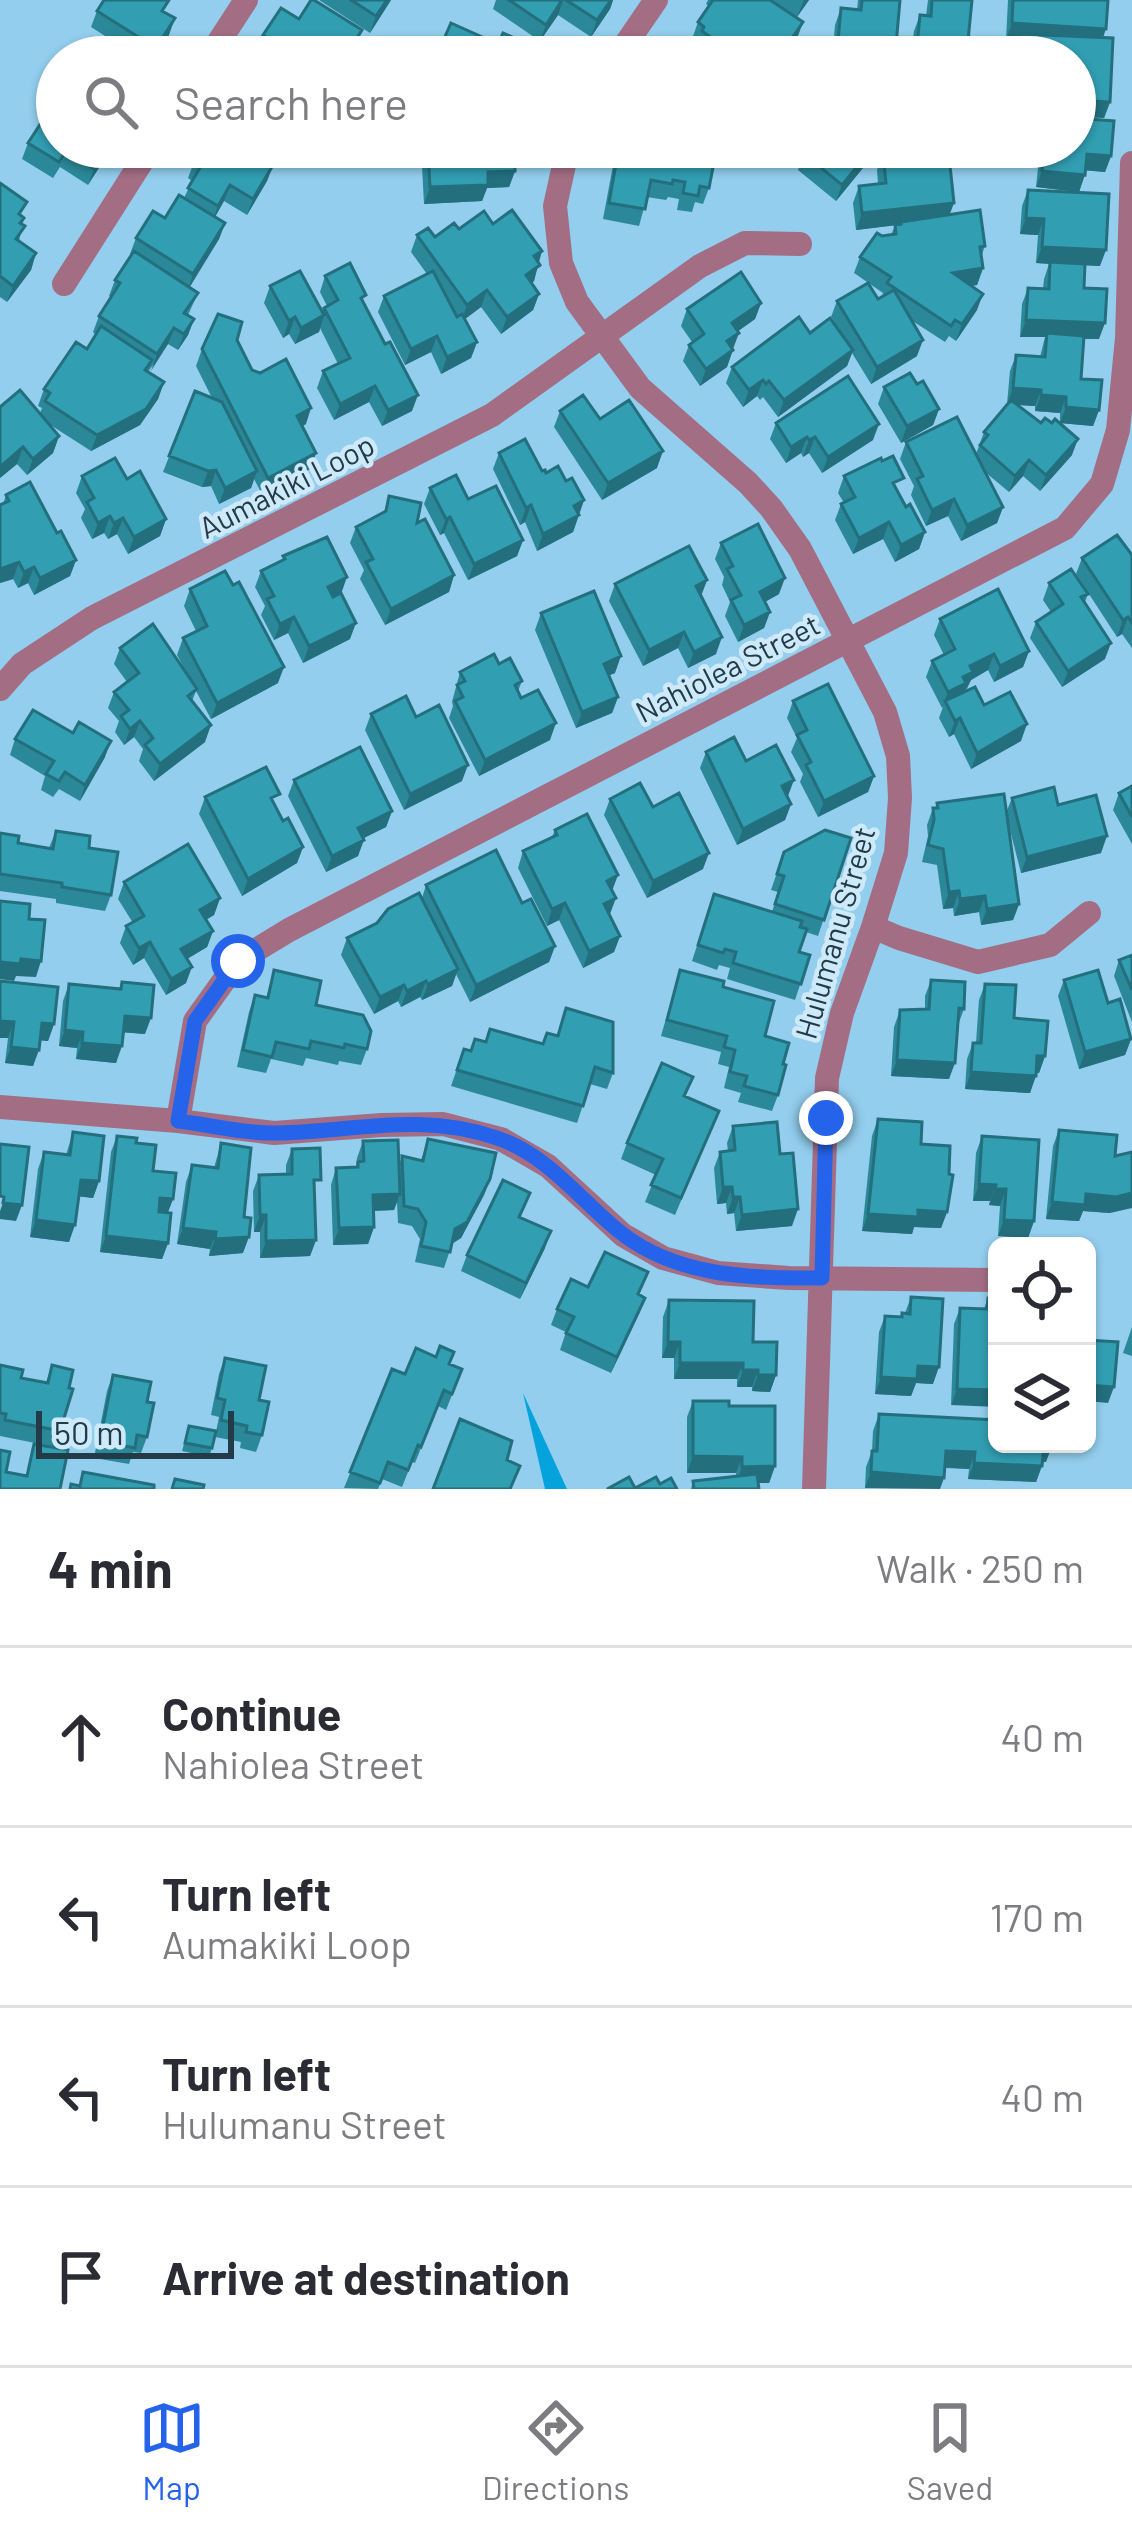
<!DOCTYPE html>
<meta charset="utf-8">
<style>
:root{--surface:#fff;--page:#f2f2f3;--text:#2b2b33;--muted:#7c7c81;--line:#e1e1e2;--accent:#2563eb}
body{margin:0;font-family:Barlow,sans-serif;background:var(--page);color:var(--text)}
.controls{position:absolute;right:36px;bottom:36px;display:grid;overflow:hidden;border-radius:18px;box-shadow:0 3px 9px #0004}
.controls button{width:108px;height:108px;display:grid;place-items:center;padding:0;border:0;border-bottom:3px solid var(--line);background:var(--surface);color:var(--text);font:60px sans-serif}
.scale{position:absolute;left:36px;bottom:30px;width:198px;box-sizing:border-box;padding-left:12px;border:6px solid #233b48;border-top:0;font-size:33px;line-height:42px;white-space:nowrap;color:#233b48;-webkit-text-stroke:9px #ceeafa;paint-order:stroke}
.stop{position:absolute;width:36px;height:36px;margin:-27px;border:9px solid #2563eb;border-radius:50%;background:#fff}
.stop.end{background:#2563eb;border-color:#fff;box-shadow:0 3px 12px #0008}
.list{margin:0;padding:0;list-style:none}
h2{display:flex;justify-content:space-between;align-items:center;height:156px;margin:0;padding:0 48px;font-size:51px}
h2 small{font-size:39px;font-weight:400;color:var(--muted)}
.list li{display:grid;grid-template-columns:78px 1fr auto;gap:36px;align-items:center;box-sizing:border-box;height:180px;padding:0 48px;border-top:3px solid var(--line)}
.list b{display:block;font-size:45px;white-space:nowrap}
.list p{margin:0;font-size:39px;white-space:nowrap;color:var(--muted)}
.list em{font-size:39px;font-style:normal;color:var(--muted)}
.icon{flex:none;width:66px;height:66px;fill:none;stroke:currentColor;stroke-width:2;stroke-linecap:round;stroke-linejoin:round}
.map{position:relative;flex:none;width:1132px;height:1489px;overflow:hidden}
.search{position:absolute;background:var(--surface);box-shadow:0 3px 9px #0004;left:36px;right:36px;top:36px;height:132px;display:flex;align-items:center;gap:30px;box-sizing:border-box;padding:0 42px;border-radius:66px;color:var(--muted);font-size:45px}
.sheet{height:876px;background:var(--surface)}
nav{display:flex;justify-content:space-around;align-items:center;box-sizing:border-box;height:168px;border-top:3px solid var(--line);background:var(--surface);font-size:33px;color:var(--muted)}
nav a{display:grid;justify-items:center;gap:6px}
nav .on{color:var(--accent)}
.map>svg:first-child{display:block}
</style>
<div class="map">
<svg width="1132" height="1489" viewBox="0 0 1132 1489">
<rect width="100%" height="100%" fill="#93ceee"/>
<path fill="#05a3dc" d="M523 1393 567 1489H545Z"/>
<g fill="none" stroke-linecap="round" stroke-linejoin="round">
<path stroke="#a36e84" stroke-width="24" d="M209 57 246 0
M617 57 656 0
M568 147 555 206 561 263 577 302 640 388 748 483 771 508 800 549 885 712 898 756 900 798 896 853 873 927 842 1013 827 1078 814 1489
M64 284 151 147
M0 689 22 664 92 618 492 415 700 266 745 243 800 244
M873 927 899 938 978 962 1050 945 1089 913
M0 1107 178 1121 274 1133 382 1125 443 1124 501 1139 548 1166 623 1235 663 1258 718 1273 789 1278 997 1280
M178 1121 195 1021 238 961 289 930 1065 528 1102 484 1118 430 1127 338 1132 163"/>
</g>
<path fill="#2b8899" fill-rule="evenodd" d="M319 0H391L370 33Z
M496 0H613L610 9 591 37 558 15 540 41 493 9Z
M708 0H770L797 39 784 57H700L703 52 696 48 698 42 692 39 698 22 709 6 706 4Z
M771 0H809L797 17Z
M858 0H900L895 57H832L835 25 841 8 857 10Z
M928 0H972L930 57H911L914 31 920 15 926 16Z
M1008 0H1108L1103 38 1110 102 1104 118 1075 57H1014L1019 41 1006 40Z
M97 11 165 13 169 35 155 57H138L91 27Z
M299 19 356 47 349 57H265L257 52 263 35Z
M28 143 57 147H110L88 185 60 167 53 178 22 159Z
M254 147H303L290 168Z
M421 147H515V171L509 187 487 188 482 201 424 204Z
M619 147 709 188 703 204 695 202 692 212 677 210 679 199 668 197 666 200 647 197 639 226 603 219 614 160Z
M880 147 836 201 798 170 804 154Z
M1034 147H1075L1111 156 1105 172 1085 170 1079 192 1036 187 1039 158 1033 157Z
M883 154 985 246 981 257 983 268 977 285 971 286 977 310 956 341 949 336 945 342 911 320 917 356 871 384 852 353 847 366 778 417 763 397 760 400 757 396 743 407 726 383 732 367 810 333 839 330 831 317 837 301 878 299 882 297 883 293 854 273 860 257 882 236 891 235 895 225 856 230 853 203 859 186 878 184 877 170Z
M194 162 273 165 267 181 247 215 224 201 215 217 225 223 219 239 189 287 198 293 188 315 194 319 188 335 178 350 168 344 148 372 164 382 158 399 140 425 91 451 49 424 59 436 53 453 27 475 17 464 0 478 40 413 42 408 38 406 44 389 87 349 96 335 93 332 99 316 111 297 109 296 115 280 132 255 130 254 136 238 165 218 184 198 192 181 188 178Z
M0 183 24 218 19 241 36 253 31 270 7 302 0 297Z
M1028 190 1100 266 1085 265 1084 288 1099 339H1084L1081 379 1099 410 1093 426 1060 423 1072 455 1040 491 1023 476 1009 492 985 472 1003 507 997 523 961 541 948 516 926 526 911 495 914 486 900 459 906 442 976 454 984 432 1007 404 1010 371 1016 355 1040 357 1045 337H1020L1022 304 1028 288 1043 289 1044 279 1049 264 1036 263 1038 235 1020 234 1022 206ZM1017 405 1035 406V411L1060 413V423H1041Z
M493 224 538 262 534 281 532 283 539 294 533 310 501 334 481 307 465 319 477 342 471 358 441 374 431 352 405 365 378 312 384 296 427 274 411 252 417 235 435 237 459 229Z
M325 276 363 303 412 411 382 426 369 402 334 420 317 388 323 371 338 364 320 328 319 332 295 344 289 334 283 338 264 303 270 286 322 311 327 306 320 292Z
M761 303 755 319 738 331 727 367 700 386 683 361 689 345 692 342 681 326 687 309Z
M237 340 252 370 306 424 302 426 316 453 310 469 262 494 254 479 251 488 219 504 211 486 202 487 163 472 195 391 212 398 196 366 202 349Z
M917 384 939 409 933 425 901 443 878 404 884 387Z
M560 411 600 419 657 468 602 500 554 427Z
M776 423 873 440 822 473 809 453 803 457 801 453 786 463 770 439Z
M499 453 566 481 584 500 573 532 537 551 525 522 520 525 493 469Z
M82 476 127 479 166 519 160 536 128 554 117 534 108 539 104 533 92 539 81 518 85 509 76 493Z
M844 476 898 492 906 507 925 532 919 549 895 562 883 539 853 554 835 520 841 504 844 503 838 493Z
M430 488 468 499 523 540 517 556 468 580 444 533 440 535 424 504Z
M6 495 57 533 76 560 70 576 34 595 28 583 18 588 13 579 0 583V505L3 504Z
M389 496 417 523 454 575 449 592 385 625 360 579 364 570 350 543 356 527 384 512Z
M721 543 779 594 765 602 770 612 764 628 738 642 725 616 730 602 722 585 724 577 715 559Z
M1132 555V648L1122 634 1117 637 1076 574 1082 558Z
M283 556 341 594 350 639 303 663 288 633 274 640 261 615 265 606 255 587 261 571 282 560Z
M707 580 701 596 716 654 688 668 678 648 643 666 609 601 615 584Z
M1049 583 1088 594 1085 602 1105 659 1062 687 1030 638 1036 622 1051 612 1043 600Z
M190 589 278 683 211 719 196 691 192 701 205 742 154 781 139 761 143 749 134 737 124 745 115 732 119 721 108 708 114 692 127 682 114 664 120 648 191 681 177 655 183 638 196 631 184 606Z
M541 613 615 673 609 675 618 697 612 713 576 728 535 630Z
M940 619 1029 651 1023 667 994 682 988 670 971 680 967 689 963 691 962 693 984 705 1021 741 971 769 954 734 949 737 939 718 943 707 942 708 926 677 932 661 944 655 934 635Z
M499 664 522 681 518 691 550 740 479 776 449 718 453 706 452 702 460 672Z
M793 701 874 776 868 792 818 817 800 782 803 774 791 752 797 738 787 718Z
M371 714 416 717 462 781 404 810 365 730Z
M15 739 105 757 80 801 59 789 53 797 41 790 45 776 10 755Z
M706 752 746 761 787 797 791 804 785 820 737 845 700 768Z
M294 780 392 811 386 827 363 838 358 856 326 872 288 796Z
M1132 786V844L1113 810 1119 793Z
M205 797 275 806 283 821 303 847 297 863 242 896 199 814Z
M1012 798 1058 805 1101 853 1021 873 1007 818 1019 904 1013 920 981 925 979 912 954 916 953 908 943 909 937 865 922 862 928 836 927 825 933 808H935L937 803 1006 813Z
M610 799 653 807 703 869 647 898 604 815Z
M555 830 612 890 609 915 620 936 614 952 583 968 559 920 547 926 518 868 523 851 552 837Z
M56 831 89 848 111 895 105 911 56 903V899L0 891V833L18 843 49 848Z
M851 838 818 936 806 932 799 952 810 955 795 1000 727 979 730 968 719 965 717 970 692 961 714 894 772 912 778 892 771 890 784 852Z
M124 882 220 898 214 915 206 920 213 931 207 947 187 959 186 983 166 995 144 958 133 965 120 943 126 926 133 923 118 899Z
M426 885 522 903 555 946 549 962 470 1002 456 974 452 986 422 1000 420 997 401 1007 398 1001 374 1014 341 955 347 938 422 898Z
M1132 955V1022L1114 976 1119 960Z
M274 970 367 1049 361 1065 339 1061 338 1065 306 1058 303 1066 271 1059 266 1073 237 1067 249 1012 255 995 266 998Z
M680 970 723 987 765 1036 783 1064 778 1095 772 1111 738 1102 741 1093 724 1088 729 1067 718 1064 721 1052 661 1036Z
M931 980 964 1009 958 1025 949 1079 891 1076 894 1027 900 1010 925 1009V996Z
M1064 980 1108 1003 1131 1039 1125 1055 1079 1069 1058 996Z
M0 981 54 1024 48 1041 40 1040 33 1066 5 1063 8 1038H0Z
M122 982 145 1034 123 1032 116 1063 76 1059 77 1048 59 1046 63 1001 69 984 119 989Z
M985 984 1045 1056 1039 1073 1036 1072 1030 1093 965 1089 967 1059 973 1043H976L979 1000Z
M566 1008 613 1073 607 1089 590 1084 577 1123 451 1086 464 1049 470 1050 486 1042 543 1044 557 1035Z
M685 1097 719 1111 675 1215 645 1202 656 1175 621 1159 627 1143Z
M878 1119 921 1144 947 1212 941 1228 914 1227 912 1234 862 1231 872 1136Z
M733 1126 780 1154 792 1226 736 1231 734 1213 727 1214 726 1203 717 1204 714 1168 720 1152 728 1151 727 1143Z
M1059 1130 1115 1156 1110 1213 1083 1211 1079 1221 1046 1219 1053 1146Z
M73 1132 99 1181 93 1198 79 1196 69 1242 30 1237 38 1169 44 1152 66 1155Z
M117 1136 136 1143 173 1199 167 1213 168 1243 162 1259 100 1252 111 1152Z
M982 1136 1034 1221 1028 1238 998 1236 1000 1206 989 1205 990 1201H973L976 1153Z
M428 1139 490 1179 484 1195 461 1238 452 1244 444 1268 415 1262 420 1239 412 1226 398 1223 397 1202 394 1210 374 1211V1227L368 1244 333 1245 331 1185 336 1168 356 1167 357 1158 363 1141 399 1165 402 1156 421 1160Z
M221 1143 244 1217 243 1253 209 1256 210 1249 177 1244 186 1182 192 1165 214 1168Z
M292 1149 315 1196 316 1240 310 1256 260 1258V1232H254L253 1191 259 1175 286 1174V1165Z
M545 1248 520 1299 461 1271 467 1255Z
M588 1287 645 1298 611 1373 560 1350 566 1332 551 1325 557 1309Z
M911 1297 933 1384 916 1383 911 1396 875 1394 879 1332 885 1316 901 1317 905 1313Z
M988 1298H997L951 1405 954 1324 960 1308 984 1309Z
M669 1300 753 1342 776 1375 770 1392 752 1391V1387H737V1379H674V1358H662L663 1317Z
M1132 1327V1356L1123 1353Z
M225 1358 259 1400 262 1435 256 1452 240 1448 241 1442 215 1437 219 1417 211 1415 219 1374Z
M449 1364 456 1385 446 1410 438 1406 415 1463 412 1462 402 1487 382 1479 378 1489 344 1488 392 1369 405 1374Z
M0 1365 21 1378 46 1382 52 1365 60 1431 55 1447 0 1436Z
M113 1375 147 1402V1437L141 1453 133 1452 129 1464 94 1458 107 1391Z
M693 1401 729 1406 775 1466 769 1483H758L759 1489H691L693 1481 736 1477V1473H687V1417Z
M879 1414 1046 1462H1043L1036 1482 968 1479 969 1469 945 1468 865 1488 866 1467 872 1451 873 1431Z
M189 1426 212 1448 209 1457 182 1451Z"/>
<path fill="#236f7d" d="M387 0H391L370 33 376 16Z
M563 0 558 15 540 41 546 25Z
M611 0H613L610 9 591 37 597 20Z
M804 0H809L797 17Z
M175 18 169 35 155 57H153L156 48Z
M803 22 797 39 784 57H779Z
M1012 23 1106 29 1100 46 1021 34 1018 41 1006 40Z
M362 30 356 47 349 57H345Z
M932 38 968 41 962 57 926 54Z
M837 52 895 57H835Z
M1075 100 1110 102 1104 118 1075 117Z
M107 147H110L108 154 88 185 94 169Z
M299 147H303L290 168 296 152Z
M873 147H880L836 201 842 185Z
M1036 147H1043L1039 158 1033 157Z
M1087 154 1111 156 1105 172 1081 170Z
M273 165 267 181 247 215 253 199Z
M515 171 509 187 487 188 482 201 424 204 430 187 488 172Z
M1042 171 1085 175 1079 192 1036 187Z
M230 185 224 201 212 222 218 206Z
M954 203 948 219 856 230 862 213Z
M1026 218 1044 219 1038 235 1020 234Z
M225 223 219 239 188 290 193 274Z
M1042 247 1106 250 1100 266 1036 263Z
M542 251 534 281 520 291 534 256Z
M36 253 31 270 7 302 13 286Z
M983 268 977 285 947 289 953 273Z
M487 290 481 307 461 322 467 305Z
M539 294 533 310 501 334 507 317Z
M983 294 977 310 956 341 962 324Z
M761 303 755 319 727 339 732 323Z
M324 315 319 332 295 344 301 328Z
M295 317 289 334 283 338 289 321Z
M194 319 188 335 178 350 184 334Z
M1026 320 1105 323 1099 339 1046 338 1047 333 1045 337H1020Z
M174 328 168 344 151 371 157 354Z
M739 333 733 349 721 358 727 341Z
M437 336 431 352 405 365 411 349Z
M923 340 917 356 871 384 877 367Z
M477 342 471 358 441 374 447 357Z
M733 350 727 367 700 386 706 369Z
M853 350 847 366 778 417 784 400Z
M763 380 757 396 743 407 749 390Z
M164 382 158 399 140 425 91 451 97 435Z
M375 386 369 402 334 420 340 404Z
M1013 388 1041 390 1035 406 1007 404Z
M418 395 412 411 382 426 388 410Z
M1041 395 1066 397 1060 413 1035 411Z
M1066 407 1099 410 1093 426 1060 423Z
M311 408 306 424 291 432 297 416Z
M939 409 933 425 901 443 907 426Z
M879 424 873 440 822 473 828 457Z
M59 436 53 453 27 475 33 459Z
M807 437 801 453 786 463 791 447Z
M815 437 809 453 803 457 809 440Z
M1078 439 1072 455 1040 491 1046 475Z
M23 447 17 464 0 478V467Z
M663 451 657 468 602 500 608 483Z
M316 453 310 469 262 494 268 478Z
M1029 460 1023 476 1009 492 1015 476Z
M216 470 211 486 202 487 208 471Z
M257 471 251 488 219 504 225 488Z
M954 499 948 516 926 526 932 510Z
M584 500 573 532 537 551 543 534 574 506Z
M531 505 525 522 520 525 526 508Z
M1003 507 997 523 961 541 967 525Z
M110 516 104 533 92 539 98 523Z
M450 517 444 533 440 535 446 519Z
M123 518 117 534 108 539 114 523Z
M166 519 160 536 128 554 134 537Z
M889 522 883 539 853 554 859 538Z
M925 532 919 549 895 562 901 545Z
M523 540 517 556 468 580 474 564Z
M76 560 70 576 34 595 40 578Z
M19 562 13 579 0 583V569Z
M34 567 28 583 18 588 24 572Z
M454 575 449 592 385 625 391 609Z
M347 577 341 594 322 603 328 587Z
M785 578 779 594 754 608 760 592Z
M707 580 701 596 696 586Z
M770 612 764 628 738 642 744 625Z
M294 617 288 633 274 640 280 624Z
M1128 617 1122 634 1117 637 1123 620Z
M356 623 350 639 303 663 309 646Z
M684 632 678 648 643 666 649 650Z
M722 637 716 654 688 668 694 652Z
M1111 643 1105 659 1062 687 1068 671Z
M1029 651 1023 667 994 682 1000 666Z
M994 654 988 670 971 680 960 699 945 701 942 708 948 692 970 666Z
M621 656 615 673 598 680 604 664Z
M284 667 278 683 211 719 217 703Z
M618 697 612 713 576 728 582 712Z
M960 718 954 734 949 737 955 721Z
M140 721 134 737 124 745 130 729Z
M556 723 550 740 479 776 485 760Z
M1027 724 1021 741 971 769 977 753Z
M211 725 205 742 154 781 160 764Z
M111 741 105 757 80 801 85 785Z
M468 765 462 781 404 810 410 794Z
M874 776 868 792 818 817 824 801Z
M794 780 788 796 782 786Z
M791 804 785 820 737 845 743 829Z
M392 811 386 827 352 844 358 828Z
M1107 836 1101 853 1021 873 1027 857Z
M364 840 358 856 326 872 332 856Z
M303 847 297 863 242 896 248 879Z
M709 853 703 869 647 898 653 881Z
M618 875 612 891 607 881Z
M959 891 953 908 943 909 949 892Z
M985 896 979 912 954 916 960 899Z
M220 898 214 915 194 926 200 910Z
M616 898 610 914 604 904Z
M565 903 559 920 547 926 552 909Z
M1019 904 1013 920 981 925 987 909Z
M213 931 207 947 175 966 181 949Z
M620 936 614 952 583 968 589 951Z
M150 942 144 958 133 965 139 948Z
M555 946 549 962 470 1002 476 985Z
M21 959 41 961 36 977 16 976 14 981 0 979V962Z
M192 967 186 983 166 995 171 979Z
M458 969 452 986 422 1000 428 984Z
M426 981 420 997 401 1007 407 991Z
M404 985 398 1001 374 1014 380 997Z
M125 1016 151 1018 145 1034 119 1032Z
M0 1021 14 1022 8 1038H0Z
M42 1023 54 1024 48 1041 36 1040Z
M65 1030 83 1032 77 1048 59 1046Z
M1131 1039 1125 1055 1079 1069 1085 1052Z
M82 1043 122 1046 116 1063 76 1059Z
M11 1047 39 1050 33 1066 5 1063Z
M1037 1056H1045L1039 1073 1031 1072Z
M897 1060 955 1063 949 1079 891 1076Z
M971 1072 1036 1076 1030 1093 965 1089Z
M490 1179 484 1195 461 1238 449 1245 455 1229Z
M81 1180 99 1181 93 1198 75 1196Z
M979 1184 996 1185 990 1201H973Z
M723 1187H732L726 1203 717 1204Z
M995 1189H1006L1000 1206 989 1205Z
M1132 1193V1208L1110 1213 1083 1211 1079 1221 1046 1219 1052 1202 1086 1194Z
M400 1194 394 1210 367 1211 373 1195Z
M733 1197H740L734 1213 727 1214Z
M160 1198 173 1199 167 1215 154 1214Z
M3 1203 22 1205 16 1221 0 1219V1211Z
M798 1209 792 1226 736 1231 742 1215Z
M918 1210 947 1212 941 1228 914 1227 912 1234 862 1231 868 1214Z
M260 1215H266L260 1232H254Z
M36 1220 75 1225 69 1242 30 1237Z
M1004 1220 1034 1221 1028 1238 998 1236Z
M374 1227 368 1244 333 1245 339 1228Z
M183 1228 216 1232 210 1249 177 1244Z
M551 1231 545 1248 520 1299 526 1283Z
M106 1236 168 1243 162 1259 100 1252Z
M249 1237 243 1253 209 1256 215 1239Z
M316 1240 310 1256 260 1258 266 1241Z
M645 1298 639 1314 611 1373 617 1357Z
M668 1342H680L674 1358H662Z
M680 1363H743L737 1379H674Z
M918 1366 939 1367 933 1384 916 1383 911 1396 875 1394 881 1377Z
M743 1370H758L752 1387H737Z
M758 1375H776L770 1392 752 1391Z
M1087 1385 1114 1387 1108 1403 1087 1401Z
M957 1389 997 1390V1407L951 1405Z
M1044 1445 1052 1446 1046 1462H1038Z
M946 1451 975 1452 969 1469 940 1467Z
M693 1456 742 1457 736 1473H687Z
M974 1463 1042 1466 1036 1482 968 1479Z
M775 1466 769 1483H736L742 1467Z
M871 1472 944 1478 940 1489 865 1488Z"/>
<path fill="#329eb2" stroke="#236f7d" stroke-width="3" d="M104 0H169L162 11 175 18 156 48 97 11Z
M311 0H314L362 30 345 57H297L263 35 281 8 299 19Z
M351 0H387L376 16Z
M509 0H562L546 25Z
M566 0H611L597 20Z
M713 0H770L803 22 779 57H760L748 48 745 52 730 42 726 48 702 31 704 27 698 22Z
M862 0H900L895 57 837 52 841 8 861 10Z
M932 0H972L968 41 932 38 930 57H916L920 15 931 16Z
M1013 0H1108L1106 29 1012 23Z
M451 23 498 44 503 33 530 45 525 57H436Z
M1021 34 1113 38 1110 102 1075 100V104V57H1020Z
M94 41 118 57H83Z
M706 47 722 57H700Z
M56 100 57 147H107L94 169 66 151 59 162 28 143Z
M1075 118 1114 121 1111 156 1087 154 1085 175 1042 171 1044 147H1075Z
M203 147H243L273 165 253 199 230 185 218 206 188 188 201 166 194 162Z
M428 147H515V171L488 172V185L430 187Z
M619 147H717L709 188 700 186 698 196 683 193 685 182 673 180 672 184 651 180 645 209 609 203Z
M809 147H873L842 185 804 154Z
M948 147 954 203 862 213 859 186 886 183 883 154Z
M0 183 27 202 19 214 24 218 20 223 25 226 16 239 36 253 13 286 0 276Z
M1028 190 1109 194 1106 250 1042 247 1044 219 1026 218Z
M179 195 225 223 193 274 136 238 153 211 165 218Z
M512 210 542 251 534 256 540 265 526 275 539 294 507 317 487 290 467 305 417 235 428 228 435 237 454 223 459 229 484 211 493 224Z
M980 210 985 246 980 247 983 268 953 273 983 294 962 324 955 320 951 326 887 283 891 277 860 257 877 233 882 236 896 234 895 225 901 224V222Z
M134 251 198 293 184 313 194 319 184 334 174 328 157 354 99 316 120 283 115 280Z
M1050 262 1085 264 1084 288 1107 289 1105 323 1026 320 1028 288 1049 289Z
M350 263 366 295 361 298 385 344 390 342 418 395 388 410 375 386 340 404 323 371 350 358 324 308 338 300 325 276Z
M300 271 324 315 301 328 295 317 289 321 270 286Z
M433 271 457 317 462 314 477 342 447 357 437 336 411 349 384 296Z
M741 272 761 303 732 323 739 333 727 341 733 350 706 369 689 345 704 334 687 309Z
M868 283 878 299 894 290 923 340 877 367 837 301Z
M218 314 242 322 237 340 252 370 260 373 286 359 311 408 297 416 316 453 268 478 202 349Z
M799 317 810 333 830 318 853 350 784 400 769 381 766 384 763 380 749 390 732 367Z
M101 326 152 360 145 370 164 382 146 409 97 435 45 401 50 393 44 389 76 342 87 349Z
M1047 333 1084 336 1081 379 1102 380 1099 410 1066 407V397L1041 395V390L1013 388 1016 355 1045 357Z
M910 373 917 384 923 381 939 409 907 426 884 387Z
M848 376 879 424 828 457 815 437 809 440 807 437 791 447 776 423Z
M20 390 59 436 33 459 23 447 0 467V407Z
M195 391 222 402 257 471 225 488 216 470 208 471 169 456Z
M583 395 600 419 629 400 663 451 608 483 560 411Z
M1011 400 1041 423 1045 418 1052 423 1055 419 1078 439 1046 475 1029 460 1015 476 980 445 988 435 984 432Z
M957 417 1003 507 967 525 954 499 932 510 917 479 923 476 906 442Z
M525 439 542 471 545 470 546 473 558 466 566 481 572 478 584 500 574 506 579 515 543 534 531 505 526 508 499 453Z
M893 456 904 478 893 483 906 507 910 504 925 532 901 545 889 522 859 538 841 504 855 497 844 476 881 458 882 461Z
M115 458 127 479 140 471 166 519 134 537 123 518 114 523 110 516 98 523 87 502 94 498 82 476Z
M456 475 468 499 496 486 523 540 474 564 450 517 446 519 430 488Z
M30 482 57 533 61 531 76 560 40 578 34 567 24 572 19 562 0 569V505L9 501 6 495Z
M389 496 421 503 417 523 425 519 454 575 391 609 366 562 373 559 356 527 386 511Z
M758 524 785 578 760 592 770 612 744 625 731 600 741 595 727 569 733 566 721 543Z
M1117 535 1132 555V623L1128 617 1123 620 1082 558Z
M327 537 347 577 328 587 333 597 341 593 356 623 309 646 294 617 280 624 267 599 274 596 261 571 285 559 283 556Z
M689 546 707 580 696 586 722 637 694 652 684 632 649 650 615 584Z
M1071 569 1088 594 1081 597 1111 643 1068 671 1036 622 1063 604 1049 583Z
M225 571 233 585 239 582 284 667 217 703 183 638 207 626 190 589Z
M998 589 1029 651 1000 666 994 654 970 666 973 672 963 677 966 683 948 692 932 661 955 649 940 619Z
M594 591 621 656 604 664 618 697 582 712 541 613Z
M153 624 197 689 188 696 211 725 160 764 145 745 153 738 140 721 130 729 121 716 129 710 114 692 139 673 120 648Z
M494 654 499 664 510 658 522 681 515 685 521 698 538 690 556 723 485 760 455 701 463 697 457 685 465 681 460 672Z
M828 684 874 776 824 801 806 765 811 762 797 735 807 730 793 701Z
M975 687 984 705 1010 692 1027 724 977 753 960 718 955 721 945 701Z
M406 696 416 717 439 705 468 765 410 794 371 714Z
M33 710 73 733 79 722 111 741 85 785 65 772 59 781 46 774 54 761 15 739Z
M734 737 746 761 776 745 794 780 782 786 791 804 743 829 706 752Z
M360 747 392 811 358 828 364 840 332 856 294 780Z
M266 767 280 794 271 798 283 821 288 818 303 847 248 879 205 797Z
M640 783 653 807 679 793 709 853 653 881 610 799Z
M1132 786V817L1119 793Z
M1054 787 1058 805 1096 795 1107 836 1027 857 1012 798Z
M1004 794 1019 904 987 909 985 896 960 899 959 891 949 892 943 849 928 845 934 820 933 808H938L937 803Z
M587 814 618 875 607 881 616 898 604 904 620 936 589 951 565 903 552 909 523 851 557 835 555 830Z
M825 830 851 838 824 920 775 904 784 876 777 874 784 852Z
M56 831 90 836 89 848 118 852 111 895 62 887V883L0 874V833L19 836 18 843 53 849Z
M188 844 220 898 200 910 213 931 181 949 192 967 171 979 150 942 139 948 126 926 144 916 124 882Z
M496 850 522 903 531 899 555 946 476 985 426 885Z
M419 893 458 969 428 984 426 981 407 991 404 985 380 997 347 938 377 923 388 909Z
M714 894 802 921 800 927 807 929 799 952 810 955 801 984 733 963 736 952 725 949 723 953 698 945Z
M0 901 30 904 29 919 45 920 41 961 21 959 20 964 0 962Z
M1132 955V990L1119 960Z
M274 970 321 981 316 1005 363 1015 371 1031 367 1049 345 1044 344 1048 311 1041 309 1049 276 1042 272 1057 243 1050 255 995 268 998Z
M680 970 724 981 723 987 774 1001 765 1036 789 1043 783 1064 786 1065 778 1095 744 1086 747 1076 730 1072 735 1050 724 1047 727 1036 667 1020Z
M1098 970 1108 1003 1120 999 1131 1039 1085 1052 1064 980Z
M931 980 965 982 964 1009 959 1008 955 1063 897 1060 900 1010 929 1009Z
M0 981 58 987 54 1024 42 1023 39 1050 11 1047 14 1022 0 1021Z
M122 982 154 985 151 1018 125 1016 122 1046 82 1043 83 1032 65 1030 69 984 121 989Z
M985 984 1016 985 1014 1018 1048 1021 1045 1056H1037L1036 1076 971 1072 973 1043H981Z
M566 1008 613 1022V1073L595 1067 583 1106 457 1070 464 1049 471 1051 475 1039 486 1042 490 1029 543 1044 547 1033 558 1036Z
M662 1063 693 1077 684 1096 719 1111 681 1198 651 1185 663 1159 627 1143Z
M878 1119 922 1122 921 1144 950 1146 949 1174 953 1175 947 1212 918 1210V1217L868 1214Z
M777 1122 780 1154 793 1153 798 1209 742 1215 740 1197H733L732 1187H723L720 1152 735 1150 733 1126Z
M1059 1130 1117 1135 1115 1156 1132 1152V1193L1116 1197 1086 1194 1085 1205 1052 1202Z
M73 1132 104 1136 99 1181 81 1180 75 1225 36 1220 44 1152 70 1155Z
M117 1136 137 1138 136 1143 156 1145 153 1171 176 1173 173 1199 160 1198 159 1212 171 1213 168 1243 106 1236Z
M982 1136 1039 1140 1034 1221 1004 1220 1006 1189H995L996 1185 979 1184Z
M428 1139 496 1153 490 1179 467 1222 455 1229 450 1252 421 1246 426 1222 418 1209 404 1206 402 1156 423 1161Z
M398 1140 400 1194 373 1195 374 1227 339 1228 336 1168 358 1167V1162L364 1161 363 1141Z
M221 1143 251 1148 244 1217 251 1218 249 1237 215 1239 216 1232 183 1228 192 1165 218 1168Z
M0 1144 29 1147 22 1205 3 1203 4 1197 0 1196Z
M320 1148 321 1180H314L316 1240 266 1241V1215H260L259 1175 292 1174V1149Z
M503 1180 530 1193 519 1217 551 1231 526 1283 467 1255Z
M605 1252 648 1272 638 1294 645 1298 617 1357 566 1333 574 1317 557 1309 571 1279 588 1287Z
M911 1297 943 1299 939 1367 918 1366 917 1379 881 1377 885 1316 902 1317V1313L910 1314Z
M988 1298H997V1390L957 1389 960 1308 987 1309Z
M669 1300 754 1301 753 1342H777L776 1375H758V1370H743V1363H680V1342H668Z
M1087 1340 1118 1342 1114 1387 1087 1385Z
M440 1346 454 1352 449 1364 462 1369 452 1394 444 1390 421 1447 418 1445 408 1470 388 1462 380 1483 350 1472 392 1369 405 1374 416 1348 436 1357Z
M225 1358 266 1366 259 1400 269 1402 262 1435 246 1432 247 1426 221 1420 225 1400 217 1398Z
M0 1365 23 1370 21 1378 48 1383 52 1365 73 1370 69 1388 73 1389 60 1431 5 1420 6 1414 0 1413Z
M113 1375 151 1382 147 1402 154 1403 147 1437 137 1435 135 1448 100 1441Z
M693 1401H729V1406H775V1466L742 1467V1457L693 1456Z
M879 1414 997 1420V1444H1052V1446L1044 1445 1042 1466 974 1463 975 1452 946 1451 944 1478 871 1472 872 1451H877Z
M460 1419 512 1441 507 1460 520 1466 510 1489H433Z
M189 1426 216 1431 212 1448 185 1443Z
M34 1444 68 1450 60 1489H0V1450L10 1452 6 1472 27 1476Z
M83 1472 154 1485V1489H70L71 1484 80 1486Z
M757 1474 759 1489H694L693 1481Z
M629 1477 635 1488 656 1477 660 1484 671 1478 677 1489H607Z
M175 1479 204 1485 203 1489H172Z"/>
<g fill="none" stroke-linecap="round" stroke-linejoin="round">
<path stroke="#2563eb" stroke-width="15" d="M238 961 195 1021 178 1121C211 1125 246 1134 279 1133 355 1131 422 1112 497 1138 548 1155 580 1200 620 1232 676 1277 754 1279 822 1278L826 1118"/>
</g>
<g text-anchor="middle" stroke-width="9" stroke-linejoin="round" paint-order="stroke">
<g font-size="30" fill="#233b48" stroke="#ceeafa">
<text transform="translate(287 487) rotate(-27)" y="10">Aumakiki Loop</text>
<text transform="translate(728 669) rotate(-27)" y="10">Nahiolea Street</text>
<text transform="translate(836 933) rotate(-74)" y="10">Hulumanu Street</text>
</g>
</g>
</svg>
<div class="controls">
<button><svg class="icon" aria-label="locate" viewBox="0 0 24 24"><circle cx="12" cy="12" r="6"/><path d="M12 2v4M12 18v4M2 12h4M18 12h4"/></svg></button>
<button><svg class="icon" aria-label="layers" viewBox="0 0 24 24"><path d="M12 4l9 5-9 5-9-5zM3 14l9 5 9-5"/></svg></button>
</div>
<div class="scale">50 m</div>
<div class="stop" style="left:238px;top:961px"></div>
<div class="stop end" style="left:826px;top:1118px"></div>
<div class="search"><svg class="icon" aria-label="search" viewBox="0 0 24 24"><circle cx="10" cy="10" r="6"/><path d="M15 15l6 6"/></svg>Search here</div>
</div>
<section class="sheet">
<h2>4 min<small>Walk · 250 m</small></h2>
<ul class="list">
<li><svg class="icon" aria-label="ahead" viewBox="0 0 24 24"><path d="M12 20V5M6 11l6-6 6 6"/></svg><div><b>Continue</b><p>Nahiolea Street</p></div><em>40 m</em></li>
<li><svg class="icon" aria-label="left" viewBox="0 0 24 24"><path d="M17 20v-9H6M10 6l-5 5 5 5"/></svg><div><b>Turn left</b><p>Aumakiki Loop</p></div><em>170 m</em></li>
<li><svg class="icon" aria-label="left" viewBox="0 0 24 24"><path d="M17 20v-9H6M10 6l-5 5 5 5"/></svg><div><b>Turn left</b><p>Hulumanu Street</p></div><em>40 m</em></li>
<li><svg class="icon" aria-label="arrive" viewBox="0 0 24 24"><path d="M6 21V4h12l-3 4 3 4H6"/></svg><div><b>Arrive at destination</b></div></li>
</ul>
</section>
<nav>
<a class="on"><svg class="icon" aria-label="map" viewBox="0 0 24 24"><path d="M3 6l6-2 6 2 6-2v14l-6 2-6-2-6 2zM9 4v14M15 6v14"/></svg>Map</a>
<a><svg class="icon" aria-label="directions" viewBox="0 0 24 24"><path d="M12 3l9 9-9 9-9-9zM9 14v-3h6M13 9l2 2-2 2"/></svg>Directions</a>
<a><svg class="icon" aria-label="saved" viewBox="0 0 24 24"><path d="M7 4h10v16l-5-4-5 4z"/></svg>Saved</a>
</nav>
